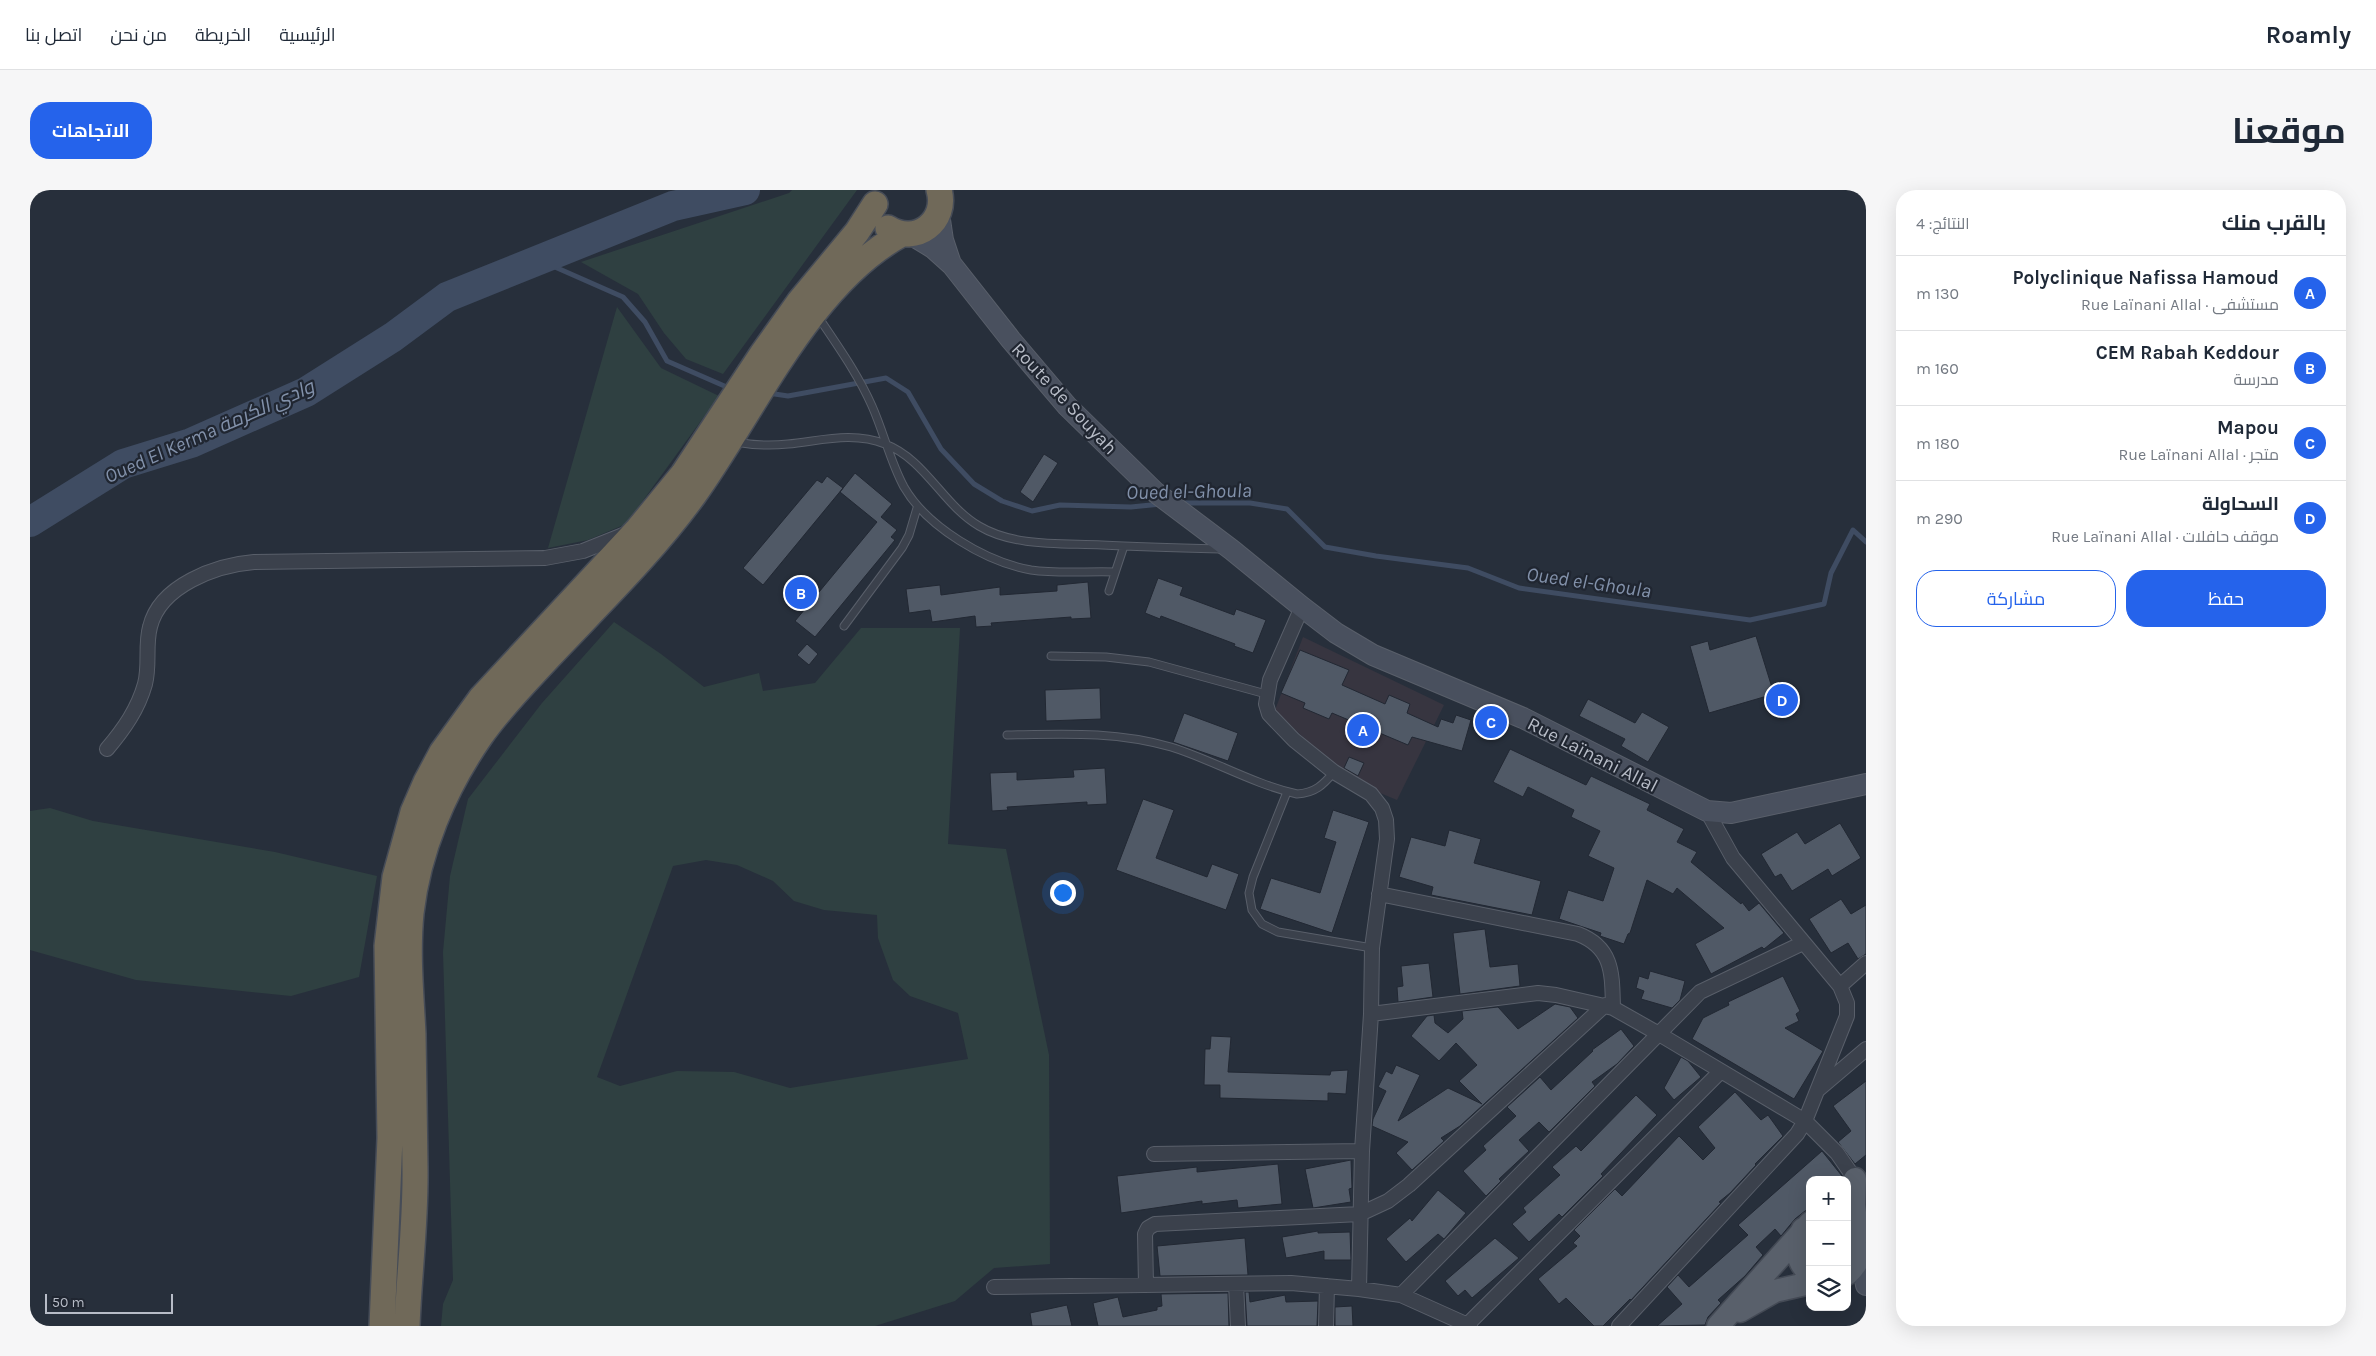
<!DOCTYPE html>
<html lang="ar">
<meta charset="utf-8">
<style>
:root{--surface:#fff;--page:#f6f6f7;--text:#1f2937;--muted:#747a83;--line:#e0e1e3;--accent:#2563eb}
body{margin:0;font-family:Karla,Cairo,sans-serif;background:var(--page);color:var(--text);direction:rtl}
.controls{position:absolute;right:15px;bottom:15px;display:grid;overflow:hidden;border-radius:10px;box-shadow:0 5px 20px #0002}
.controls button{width:45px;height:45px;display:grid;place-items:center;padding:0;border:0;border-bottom:1px solid var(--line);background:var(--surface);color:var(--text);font:25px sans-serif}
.scale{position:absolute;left:15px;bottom:12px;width:128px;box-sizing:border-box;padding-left:5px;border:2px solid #b7bcc7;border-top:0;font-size:14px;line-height:18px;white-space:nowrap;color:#b7bcc7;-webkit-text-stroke:4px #202631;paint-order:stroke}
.you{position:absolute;left:1032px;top:702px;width:18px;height:18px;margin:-12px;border:4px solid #fff;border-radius:50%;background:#1a73e8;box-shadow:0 0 0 8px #1a73e833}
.badge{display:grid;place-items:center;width:32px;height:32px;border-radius:50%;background:var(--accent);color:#fff;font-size:16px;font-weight:700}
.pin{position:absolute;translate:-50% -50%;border:2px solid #fff;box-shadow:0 1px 5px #0006}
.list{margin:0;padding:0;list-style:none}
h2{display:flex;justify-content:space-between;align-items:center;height:65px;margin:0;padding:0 20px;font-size:21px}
h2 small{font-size:16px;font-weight:400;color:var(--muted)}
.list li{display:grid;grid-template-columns:32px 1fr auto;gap:15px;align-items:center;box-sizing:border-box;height:75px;padding:0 20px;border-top:1px solid var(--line)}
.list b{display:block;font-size:19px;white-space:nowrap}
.list p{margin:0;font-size:16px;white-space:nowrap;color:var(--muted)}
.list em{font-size:16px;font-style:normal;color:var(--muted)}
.actions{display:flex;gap:10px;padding:15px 20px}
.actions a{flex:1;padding:11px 0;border:1px solid var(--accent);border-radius:20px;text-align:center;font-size:18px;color:var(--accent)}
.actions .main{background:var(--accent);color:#fff}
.icon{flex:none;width:28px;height:28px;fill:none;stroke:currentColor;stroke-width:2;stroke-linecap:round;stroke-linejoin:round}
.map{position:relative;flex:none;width:1836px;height:1136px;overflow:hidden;direction:ltr;border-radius:20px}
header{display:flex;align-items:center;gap:30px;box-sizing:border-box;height:70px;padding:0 25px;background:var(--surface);border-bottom:1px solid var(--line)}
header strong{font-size:24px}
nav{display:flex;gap:28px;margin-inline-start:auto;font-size:18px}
.intro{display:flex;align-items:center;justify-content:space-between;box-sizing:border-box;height:120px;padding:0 30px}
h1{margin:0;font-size:35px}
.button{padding:12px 22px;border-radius:20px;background:var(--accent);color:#fff;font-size:18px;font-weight:700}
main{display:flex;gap:30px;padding:0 30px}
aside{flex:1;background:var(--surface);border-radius:20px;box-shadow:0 5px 20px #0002}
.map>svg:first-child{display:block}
</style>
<header>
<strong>Roamly</strong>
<nav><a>الرئيسية</a><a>الخريطة</a><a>من نحن</a><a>اتصل بنا</a></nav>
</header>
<div class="intro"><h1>موقعنا</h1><a class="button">الاتجاهات</a></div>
<main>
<aside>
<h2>بالقرب منك<small>النتائج: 4</small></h2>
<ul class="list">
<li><span class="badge">A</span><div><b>Polyclinique Nafissa Hamoud</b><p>مستشفى · Rue Laïnani Allal</p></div><em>130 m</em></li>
<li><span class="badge">B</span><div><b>CEM Rabah Keddour</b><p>مدرسة</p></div><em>160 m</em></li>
<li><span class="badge">C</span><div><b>Mapou</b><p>متجر · Rue Laïnani Allal</p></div><em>180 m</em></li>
<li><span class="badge">D</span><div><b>السحاولة</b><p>موقف حافلات · Rue Laïnani Allal</p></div><em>290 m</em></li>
</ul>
<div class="actions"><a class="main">حفظ</a><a>مشاركة</a></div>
</aside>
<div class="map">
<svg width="1836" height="1136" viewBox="0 0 1836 1136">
<rect width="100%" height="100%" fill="#272f3b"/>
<path fill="#373540" d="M1273 447 1414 515 1367 610 1301 583 1282 556 1245 520Z"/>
<path fill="#2f4041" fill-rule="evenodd" d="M762 0H827L693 184 656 169 634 143 608 104 551 72 759 3Z
M587 117 631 178 689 206 596 334 558 350 518 358Z
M584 432 631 464 674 497 729 483 733 501 785 493 831 438H930L918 654 976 659 1019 865 1020 1074 964 1078 925 1111 845 1136H411L413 1114 423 1090 413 762 420 686 438 609 512 513ZM676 670 707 675 743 691 764 711 794 720 847 725 848 748 863 790 880 806 928 823 938 869 760 898 704 882 647 881 590 896 567 887 643 676Z
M20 618 63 631 245 662 347 686 329 787 261 806 106 790 0 760V621Z"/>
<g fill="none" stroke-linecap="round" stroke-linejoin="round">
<path stroke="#3f4c62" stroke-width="5" d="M509 70 593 107 615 132 637 171 699 198
M738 203 758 206 856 188 878 202 911 259 944 294 972 311 1002 321 1030 315 1101 317 1131 314
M1149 313H1220L1257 319 1295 357 1346 366 1438 378 1489 398 1720 430 1794 414 1801 383 1823 340 1836 352"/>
<path stroke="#3f4c62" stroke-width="30" d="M0 332 93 274 161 253 276 202 363 147 417 107 643 16 715 0"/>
</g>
<path fill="#505966" stroke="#222833" d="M1014 264 1028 273 1003 312 990 302Z
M825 283 862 314 851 327 867 340 861 347 865 350 785 447 765 431 847 332 810 302Z
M797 286 813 298 733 395 713 378 787 290 792 293Z
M1128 388 1153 397 1150 405 1204 425 1206 419 1236 430 1223 463 1204 456 1205 454 1131 426 1130 429 1115 423Z
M1058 392 1061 428 1041 429V427L961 433 962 436 946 437 945 426 902 432 900 420 879 423 876 399 910 395 911 405 970 397V405L1027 401V395Z
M1726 446 1744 504 1679 523 1660 456 1678 451 1680 460Z
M777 454 788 464 779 475 767 465Z
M1270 460 1319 480 1312 495 1355 514 1359 505 1380 514 1377 523 1408 537 1411 529 1423 533 1426 525 1441 530 1432 561 1382 547 1378 555 1302 523 1299 529 1273 518 1275 513 1251 503Z
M1070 498 1071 529 1016 531 1015 500Z
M1558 509 1605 533 1612 522 1639 537 1618 572 1591 556 1595 549 1549 526Z
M1154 523 1208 543 1198 571 1143 552Z
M1480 559 1556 595 1561 586 1620 614 1617 620 1654 639 1647 652 1667 662 1661 672 1711 714 1712 712 1719 721 1729 713 1754 743 1734 759 1732 757 1681 784 1665 754 1694 738 1647 698 1643 704 1617 690 1600 743 1598 744 1594 754 1570 746 1571 743 1529 729 1538 700 1573 711 1584 678 1558 666 1570 641 1541 627 1544 620 1498 597 1493 607 1463 592Z
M1319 567 1334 573 1328 586 1314 578Z
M1075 578 1077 614 1057 615V612L977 617 978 620 962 621 960 583 987 582V590L1044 587 1043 580Z
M1113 609 1144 620 1126 668 1177 687 1182 674 1209 684 1196 720 1086 680Z
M1303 620 1339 632 1302 743 1230 719 1241 688 1290 703 1306 652 1294 648Z
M1810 633 1831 668 1802 686 1798 679 1762 701 1751 684 1745 687 1731 664 1767 642 1775 654Z
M1419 640 1451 649 1444 673 1511 691 1502 725 1401 705 1403 697 1369 687 1381 647 1415 656Z
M1811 709 1821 724 1836 715V764L1828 769 1818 753 1801 763 1779 729Z
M1455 739 1460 777 1488 774 1490 796 1430 804 1423 743Z
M1399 773 1403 807 1368 812 1367 797 1373 796 1371 776Z
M1620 781 1655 791 1650 810 1642 818 1611 809 1614 801 1606 798 1609 786 1618 789Z
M1753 786 1770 821 1766 824 1769 831 1755 838 1793 861 1764 909 1662 849 1673 828 1699 815 1698 812Z
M1525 814 1540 817 1548 828 1430 936 1411 948 1414 951 1382 980 1366 963 1378 952 1342 936 1343 929 1356 901 1348 897 1356 881 1362 884 1366 875 1390 885 1368 931 1418 898 1452 914 1429 891 1447 875 1426 853 1409 871 1381 846 1397 826 1404 825 1405 833 1418 843 1433 829 1432 821 1468 817 1488 839Z
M1591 839 1604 856 1587 874 1562 892 1565 896 1519 942 1509 932 1489 950 1499 961 1469 989 1471 991 1456 1006 1433 981 1456 960 1453 956 1486 926 1477 917 1510 887 1521 900 1563 861 1562 860Z
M1181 846 1201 847 1198 882 1300 885 1301 881 1318 880 1316 904 1298 903V911L1190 908V895H1174L1175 859H1180Z
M1651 867 1658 871 1671 887 1644 910 1634 898Z
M1836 891V965L1825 974 1808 952 1821 941 1803 916Z
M1705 902 1731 930 1738 925 1753 946 1725 974 1726 975 1700 1003 1689 1012 1691 1013 1601 1110 1600 1109 1573 1136H1564L1536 1108 1529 1114 1508 1089 1547 1056 1543 1053 1550 1046 1544 1040 1585 999 1592 1006 1649 946 1673 970 1685 958 1668 937Z
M1606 905 1627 925 1571 984 1573 986 1532 1027 1529 1024 1499 1052 1482 1034 1496 1022 1493 1018 1530 985 1522 977 1546 956 1551 961Z
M1792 961 1812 986V990H1780V1020L1775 1021 1765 1029 1751 1046 1745 1039 1726 1057 1733 1065 1715 1086 1688 1110 1691 1113 1678 1127 1675 1135 1627 1136 1652 1114 1637 1097 1648 1085 1659 1097 1718 1045 1708 1035Z
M1321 970 1322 998 1319 999 1321 1012 1283 1018 1275 979Z
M1248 974 1252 1014 1208 1018 1207 1010 1172 1014V1011L1091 1023 1087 986 1167 977V982Z
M1408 1000 1436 1023 1414 1049 1408 1044 1376 1072 1356 1049 1380 1028 1382 1031Z
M1288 1041V1043L1320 1042 1321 1070H1294V1061L1256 1068 1252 1047Z
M1215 1048 1218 1085 1130 1086 1127 1056Z
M1465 1048 1489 1068 1442 1108 1435 1100 1428 1106 1415 1091Z
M1215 1102H1219L1220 1112 1255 1105 1256 1112 1288 1111 1287 1136H1217Z
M1198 1103 1199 1136H1068L1063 1113 1088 1107 1093 1127 1127 1120V1117L1132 1116 1131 1104Z
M1037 1115 1042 1136H1002L1000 1123Z
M1322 1116 1323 1136H1305V1117Z"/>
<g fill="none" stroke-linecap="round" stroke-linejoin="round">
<g stroke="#595f6a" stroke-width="9">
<path id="lane" d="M787 125C807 155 828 184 842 216 854 243 860 271 874 297 897 337 956 372 1001 380 1028 384 1058 381 1085 382
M705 252C722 255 740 256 758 254 790 251 823 241 855 254 895 269 913 315 949 336 984 357 1032 353 1072 355 1112 357 1153 358 1193 359
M1079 401 1094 356
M814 436 872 358 879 345 887 318
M1021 466 1076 467 1119 472 1236 504
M977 545C1034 544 1085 541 1141 557 1183 570 1223 594 1267 604 1285 603 1293 595 1304 582
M1257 602 1223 687 1219 703 1222 720 1232 734 1248 742 1342 758"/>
</g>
<g stroke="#595f6a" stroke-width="16">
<path id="street" d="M1272 417 1240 490 1236 514 1239 524 1264 550 1304 582 1341 604 1352 618 1356 630 1357 649 1342 758 1341 824 1332 961 1329 1099
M77 559C94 539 108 519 115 494 120 475 115 455 120 437 130 395 187 375 224 372L515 368 553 361 598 343
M1349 704 1548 744C1584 758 1582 785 1583 818
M1810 796 1836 773
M1341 824 1508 803 1526 805 1583 818 1629 844 1775 931 1807 963 1825 989
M1789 899 1836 859
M1124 964 1332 961
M1206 1094 1208 1136
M1116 1095 1115 1044 1118 1038 1125 1034 1330 1024 1358 1011 1379 995 1575 815
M964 1097 1261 1093 1329 1099 1371 1105 1440 1136
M1371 1105 1670 802 1773 753
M1438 1134 1691 881
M1296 1136 1297 1096
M1589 1136 1767 944 1775 931 1817 826V813L1810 796 1703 668 1677 621"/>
</g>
<g stroke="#595f6a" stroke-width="22">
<path id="secondary" d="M909 23 913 50 921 74
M880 44 903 58 922 75 981 150 1037 216 1125 302 1202 360 1272 417 1306 443 1343 465 1493 528 1677 621 1701 623 1836 594
M1830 1061 1836 1095"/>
</g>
<g stroke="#444a55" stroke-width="25">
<path id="primary" d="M1825 989 1824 1015 1828 1045
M1817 1032C1835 1047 1834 1069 1817 1084
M1773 1039C1764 1055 1766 1072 1780 1084
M1710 1121 1745 1101 1780 1093
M1688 1136 1780 1033"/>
</g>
<g stroke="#464c57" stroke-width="28">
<path id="highway" d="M858 38C886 56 918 31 909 0
M352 1136 360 948 357 756 365 687 383 622 396 592 412 562 451 508 608 339 653 284 732 164 769 112 827 42 845 14
M377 1136C379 1083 386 1030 385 977 384 933 384 888 383 844 381 804 377 764 381 723 388 661 414 599 450 547 470 518 496 492 520 466 569 414 622 363 664 305 724 222 780 93 872 44"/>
</g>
<use href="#lane" stroke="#3b414c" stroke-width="7"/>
<use href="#street" stroke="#3b414c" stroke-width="14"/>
<use href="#secondary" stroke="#49505e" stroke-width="20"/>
<use href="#primary" stroke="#59606b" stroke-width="22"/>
<use href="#highway" stroke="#706959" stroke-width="25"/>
</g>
<g text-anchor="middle" stroke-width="4.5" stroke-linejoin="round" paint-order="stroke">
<g font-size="19" fill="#b7bcc7" stroke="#202631">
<text transform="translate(1035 208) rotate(47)" y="7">Route de Souyah</text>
<text transform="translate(1563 564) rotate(27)" y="7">Rue Laïnani Allal</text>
</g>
<g font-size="20" font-style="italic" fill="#8291aa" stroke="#202631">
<text transform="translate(179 241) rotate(-24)" y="7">Oued El Kerma وادي الكرمة</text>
<text transform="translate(1159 301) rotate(-1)" y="7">Oued el-Ghoula</text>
<text transform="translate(1559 392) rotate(8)" y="7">Oued el-Ghoula</text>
</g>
</g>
</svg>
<div class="controls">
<button>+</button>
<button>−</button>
<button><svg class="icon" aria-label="layers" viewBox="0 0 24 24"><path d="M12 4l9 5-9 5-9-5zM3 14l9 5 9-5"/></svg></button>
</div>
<div class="scale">50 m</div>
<div class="you"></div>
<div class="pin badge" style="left:1333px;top:540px">A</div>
<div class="pin badge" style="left:771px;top:403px">B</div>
<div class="pin badge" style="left:1461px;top:532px">C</div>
<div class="pin badge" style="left:1752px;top:510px">D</div>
</div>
</main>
